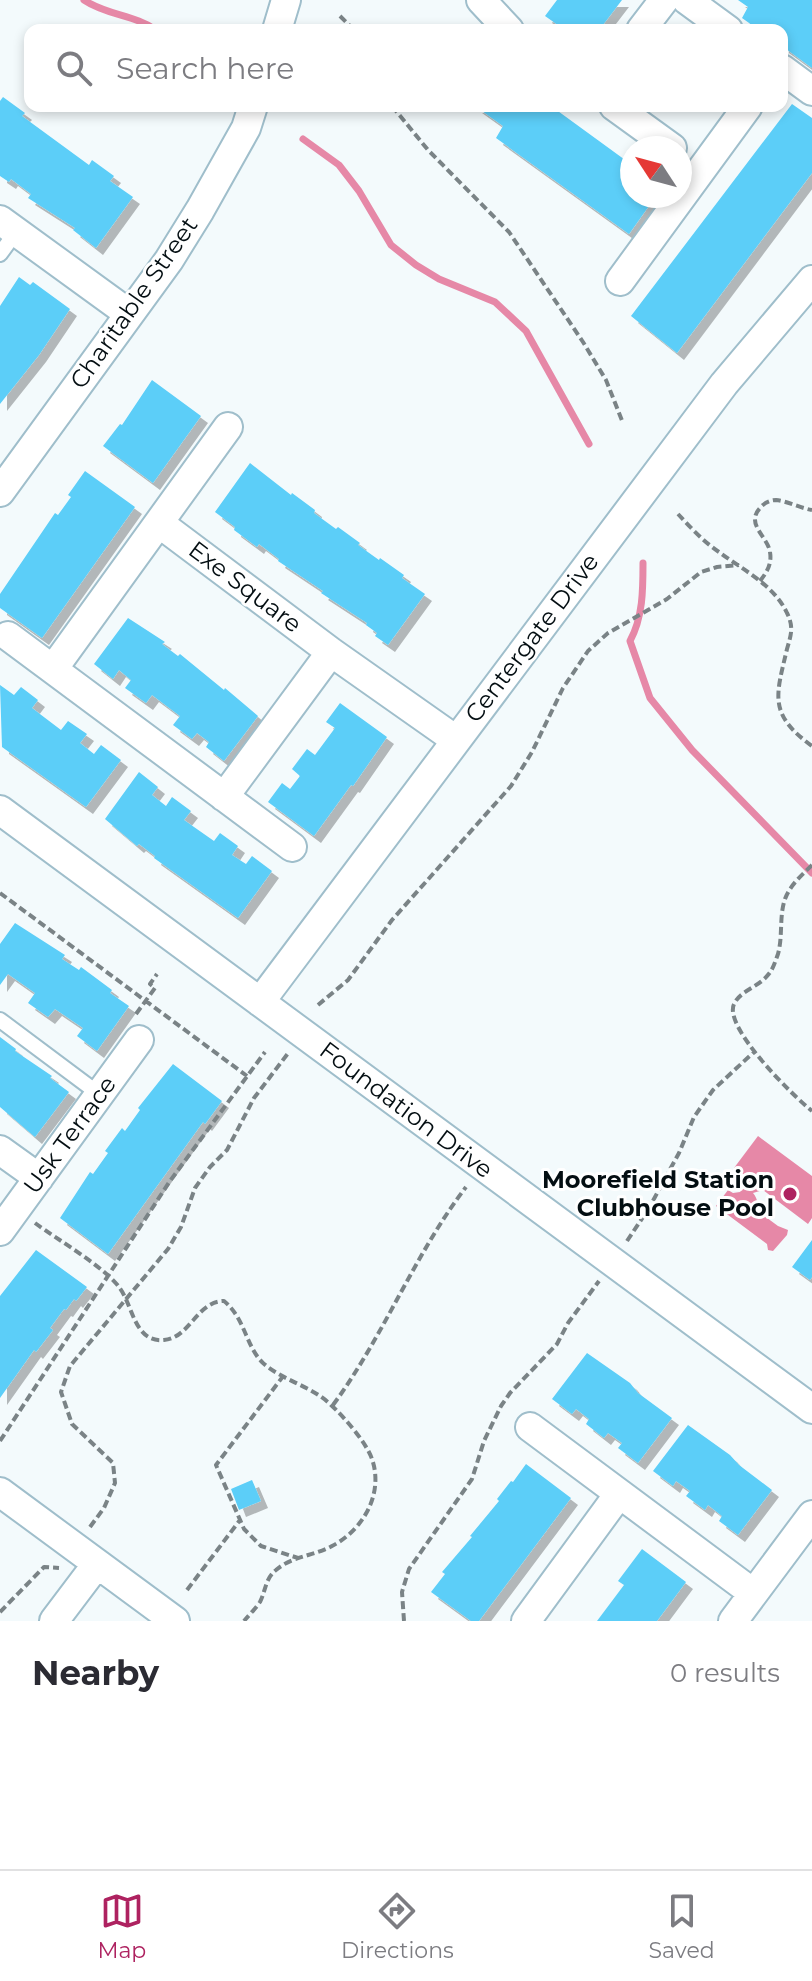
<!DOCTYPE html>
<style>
:root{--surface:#fff;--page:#f2f2f3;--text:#2b2b33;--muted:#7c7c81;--line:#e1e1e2;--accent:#ae2260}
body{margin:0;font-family:Montserrat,sans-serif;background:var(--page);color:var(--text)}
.compass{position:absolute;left:620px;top:136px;width:72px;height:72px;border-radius:50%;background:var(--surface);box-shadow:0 4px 12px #0003;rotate:306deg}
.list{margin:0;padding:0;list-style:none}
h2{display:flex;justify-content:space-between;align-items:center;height:104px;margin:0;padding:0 32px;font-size:34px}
h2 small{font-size:26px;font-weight:400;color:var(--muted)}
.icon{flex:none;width:44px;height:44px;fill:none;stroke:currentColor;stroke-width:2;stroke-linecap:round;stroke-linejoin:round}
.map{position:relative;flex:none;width:812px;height:1621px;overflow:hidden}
.search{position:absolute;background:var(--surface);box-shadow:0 4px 12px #0003;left:24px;right:24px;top:24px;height:88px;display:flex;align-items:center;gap:20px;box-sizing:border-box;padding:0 28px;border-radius:16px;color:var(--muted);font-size:30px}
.sheet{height:248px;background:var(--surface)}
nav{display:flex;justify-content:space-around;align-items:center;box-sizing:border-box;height:112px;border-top:2px solid var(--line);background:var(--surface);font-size:22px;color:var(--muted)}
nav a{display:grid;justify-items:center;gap:4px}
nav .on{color:var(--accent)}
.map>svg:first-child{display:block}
</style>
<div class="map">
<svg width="812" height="1621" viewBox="0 0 812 1621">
<defs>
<filter id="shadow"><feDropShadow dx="7" dy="7" stdDeviation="0" flood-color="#0004"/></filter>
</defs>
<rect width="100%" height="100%" fill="#f3fafc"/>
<path fill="#e688a7" d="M758 1136 812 1176V1218L808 1224 763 1190 753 1193C757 1198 759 1203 755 1209L778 1226 788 1230 787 1235 773 1251 768 1250 767 1244 716 1206 728 1190 733 1193 740 1192 747 1184 745 1176 734 1168Z"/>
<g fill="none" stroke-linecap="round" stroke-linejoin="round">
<path stroke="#e688a7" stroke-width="7" d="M84 0C106 15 135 15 156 30
M303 139 339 165 359 191 391 245 416 265 439 279 495 302 526 331 589 444
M643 563C643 590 643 617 630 641L650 698 692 750 812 873"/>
</g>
<path fill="#5bcef8" filter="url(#shadow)" d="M557 0H622L599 30H565L545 16Z
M738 0H812V68L782 46V30H759L742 18 748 7Z
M3 97 25 113 22 116 89 165 92 160 114 176 110 181 133 197 96 248 73 230 75 228 28 198 31 194 11 179 9 182 0 176V101Z
M792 104 812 118V173L677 353 631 316Z
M475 106H551L632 165V196H656L629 234 496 138 503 126Z
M19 277 30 285 33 282 70 309 39 355 0 404V306Z
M152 380 201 416 153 483 103 446 120 424 122 425Z
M250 463 291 495 292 493 315 510 314 513 336 529 338 527 360 543 358 545 379 560 380 558 404 575 402 578 425 594 388 645 375 636 377 633 366 625 367 623 321 593 323 591 278 561 279 559 259 544 257 547 234 530 235 527 215 512Z
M85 471 135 507 42 638 0 608V594L55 513 58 515 71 497 68 495Z
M128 618 165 642 162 644 178 656 180 654 224 690 225 688 258 716 224 761 206 747 209 742 197 733 192 739 173 725 180 716 152 695 146 703 125 688 131 680 119 670 113 679 94 664Z
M0 685 14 695 21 687 38 700 32 708 61 730 68 721 87 734 80 743 94 754 101 745 121 760 86 807 2 747Z
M340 703 387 737 353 786 351 785 314 836 268 802 282 783 290 789 300 776 292 769 307 749 315 755 335 728 326 722Z
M139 772 158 787 152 795 166 806 172 797 191 811 184 820 214 841 220 833 238 846 232 855 246 864 252 856 272 871 238 918 154 858 155 856 139 844 137 846 105 819Z
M15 923 65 955 62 959 79 970 81 967 112 990 110 993 129 1006 97 1051 77 1036 83 1028 55 1009 48 1017 28 1003 35 993 8 974 0 985V944Z
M0 1037 16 1049 15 1051 52 1076 50 1078 69 1092 35 1137 0 1107Z
M173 1064 222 1101 205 1124 203 1122 108 1254 60 1218 90 1172 93 1174 108 1153 105 1151 122 1128 125 1131 140 1110 138 1108Z
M812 1240V1277L810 1280 792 1267Z
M36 1250 87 1287 76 1301 74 1299 66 1310 64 1309 50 1328 53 1330 36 1352 34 1350 0 1398V1296Z
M587 1353 630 1383 638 1393 672 1418 638 1463 618 1448 622 1443 608 1433 604 1438 586 1424 589 1419 576 1409 572 1414 552 1399Z
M688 1425 730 1455 739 1465 772 1490 738 1535 719 1521 722 1516 708 1505 705 1510 686 1496 690 1491 676 1481 673 1486 653 1471Z
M526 1464 571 1498 479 1621H471L431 1592 445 1574 442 1572 472 1537 470 1536 499 1501 497 1499 511 1481 513 1482Z
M252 1480 261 1501 239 1510 231 1489Z
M642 1549 686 1582 657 1621H597L624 1585 618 1581Z"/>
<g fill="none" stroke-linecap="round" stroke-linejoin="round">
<g stroke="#9fbecb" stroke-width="18">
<path id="service" d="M0 254 16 232
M0 1020 99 1094"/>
</g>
<g stroke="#9fbecb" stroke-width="32">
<path id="minor" d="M481 0 509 30
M687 0 728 30
M277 30 286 0
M641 30 664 0
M782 69 812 91
M614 106 672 148
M0 220 128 313
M620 281 748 106
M0 492 169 260 200 210 246 128 253 106
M159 523 331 652 456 740
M8 636 292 847
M53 669 228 427
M224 797 331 652
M0 810 812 1409
M260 1002 724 384 812 280
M0 1150 39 1178
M0 1231 139 1040
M530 1427 753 1593
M0 1492 175 1621
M54 1621 97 1564
M526 1621 619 1494
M733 1621 812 1515"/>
</g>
<path stroke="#7a8386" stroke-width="4" stroke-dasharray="8 4" stroke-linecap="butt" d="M340 16 354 30
M392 106 428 150 509 232 583 342 606 380 623 423
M678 514C690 527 704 542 719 552 743 570 774 585 787 613 794 627 791 635 787 649 776 696 768 714 812 746
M760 581C767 572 772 564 770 552 768 537 745 524 760 508 764 503 770 500 776 500 787 501 800 508 812 510
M812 865C802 875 790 885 785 899 779 916 783 936 778 954 775 962 773 970 767 976 758 987 740 991 734 1004 723 1027 793 1096 812 1111
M0 893 247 1076
M318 1005 348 980 392 920 511 786 532 752 563 688 588 651 608 633 667 599 701 572 717 567 739 565
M136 1014 155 988 150 984 157 974
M35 1223C58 1240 103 1266 119 1287 133 1305 134 1343 164 1340 190 1338 197 1301 224 1301 245 1318 246 1347 263 1363 283 1381 312 1386 331 1405 344 1417 366 1442 372 1459 384 1494 363 1530 332 1546 314 1556 292 1556 276 1570 265 1579 266 1590 260 1602 256 1608 249 1615 244 1621
M627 1241 649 1208 679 1153 694 1117 713 1090 755 1051
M284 1375 216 1465 244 1529 261 1546 298 1558
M333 1405C384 1336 414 1255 466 1187
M0 1441 170 1181 265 1052
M90 1527 104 1508 115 1483 113 1463 72 1424 61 1392 70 1366 168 1249 181 1227 195 1188 210 1167 227 1150 254 1098 289 1052
M187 1590 240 1520
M0 1612 44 1567 59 1568
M404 1621 402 1592 409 1569 472 1479 484 1441 501 1406 510 1393 557 1344 568 1323 599 1281"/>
<use href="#service" stroke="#fff" stroke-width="14"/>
<use href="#minor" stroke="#fff" stroke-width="28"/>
</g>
<circle fill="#ae2260" stroke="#fff" stroke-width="3" cx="790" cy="1194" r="8"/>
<g text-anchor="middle" stroke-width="6" stroke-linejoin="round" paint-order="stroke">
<g font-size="24" fill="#040e12" stroke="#fff">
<text transform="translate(134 303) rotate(-55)" y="8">Charitable Street</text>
<text transform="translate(245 587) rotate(37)" y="8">Exe Square</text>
<text transform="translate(532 638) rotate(-53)" y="8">Centergate Drive</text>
<text transform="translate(406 1110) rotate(37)" y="8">Foundation Drive</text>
<text transform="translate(70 1135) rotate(-54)" y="8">Usk Terrace</text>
</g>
<g font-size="24" font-weight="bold" fill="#040e12" stroke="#fff" text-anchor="end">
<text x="774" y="1188">Moorefield Station<tspan x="774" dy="28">Clubhouse Pool</tspan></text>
</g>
</g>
</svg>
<svg class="compass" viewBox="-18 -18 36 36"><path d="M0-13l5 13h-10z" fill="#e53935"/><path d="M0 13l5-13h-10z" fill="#7c7c81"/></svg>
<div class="search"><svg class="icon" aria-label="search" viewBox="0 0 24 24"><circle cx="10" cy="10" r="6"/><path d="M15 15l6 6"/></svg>Search here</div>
</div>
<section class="sheet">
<h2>Nearby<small>0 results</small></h2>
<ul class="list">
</ul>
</section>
<nav>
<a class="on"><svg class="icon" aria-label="map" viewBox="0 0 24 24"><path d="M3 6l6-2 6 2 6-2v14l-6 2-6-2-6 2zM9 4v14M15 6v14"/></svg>Map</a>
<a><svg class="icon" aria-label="directions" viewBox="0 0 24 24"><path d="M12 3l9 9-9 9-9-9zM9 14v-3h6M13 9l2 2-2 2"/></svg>Directions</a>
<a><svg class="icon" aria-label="saved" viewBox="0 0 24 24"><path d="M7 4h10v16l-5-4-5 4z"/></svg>Saved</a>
</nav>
